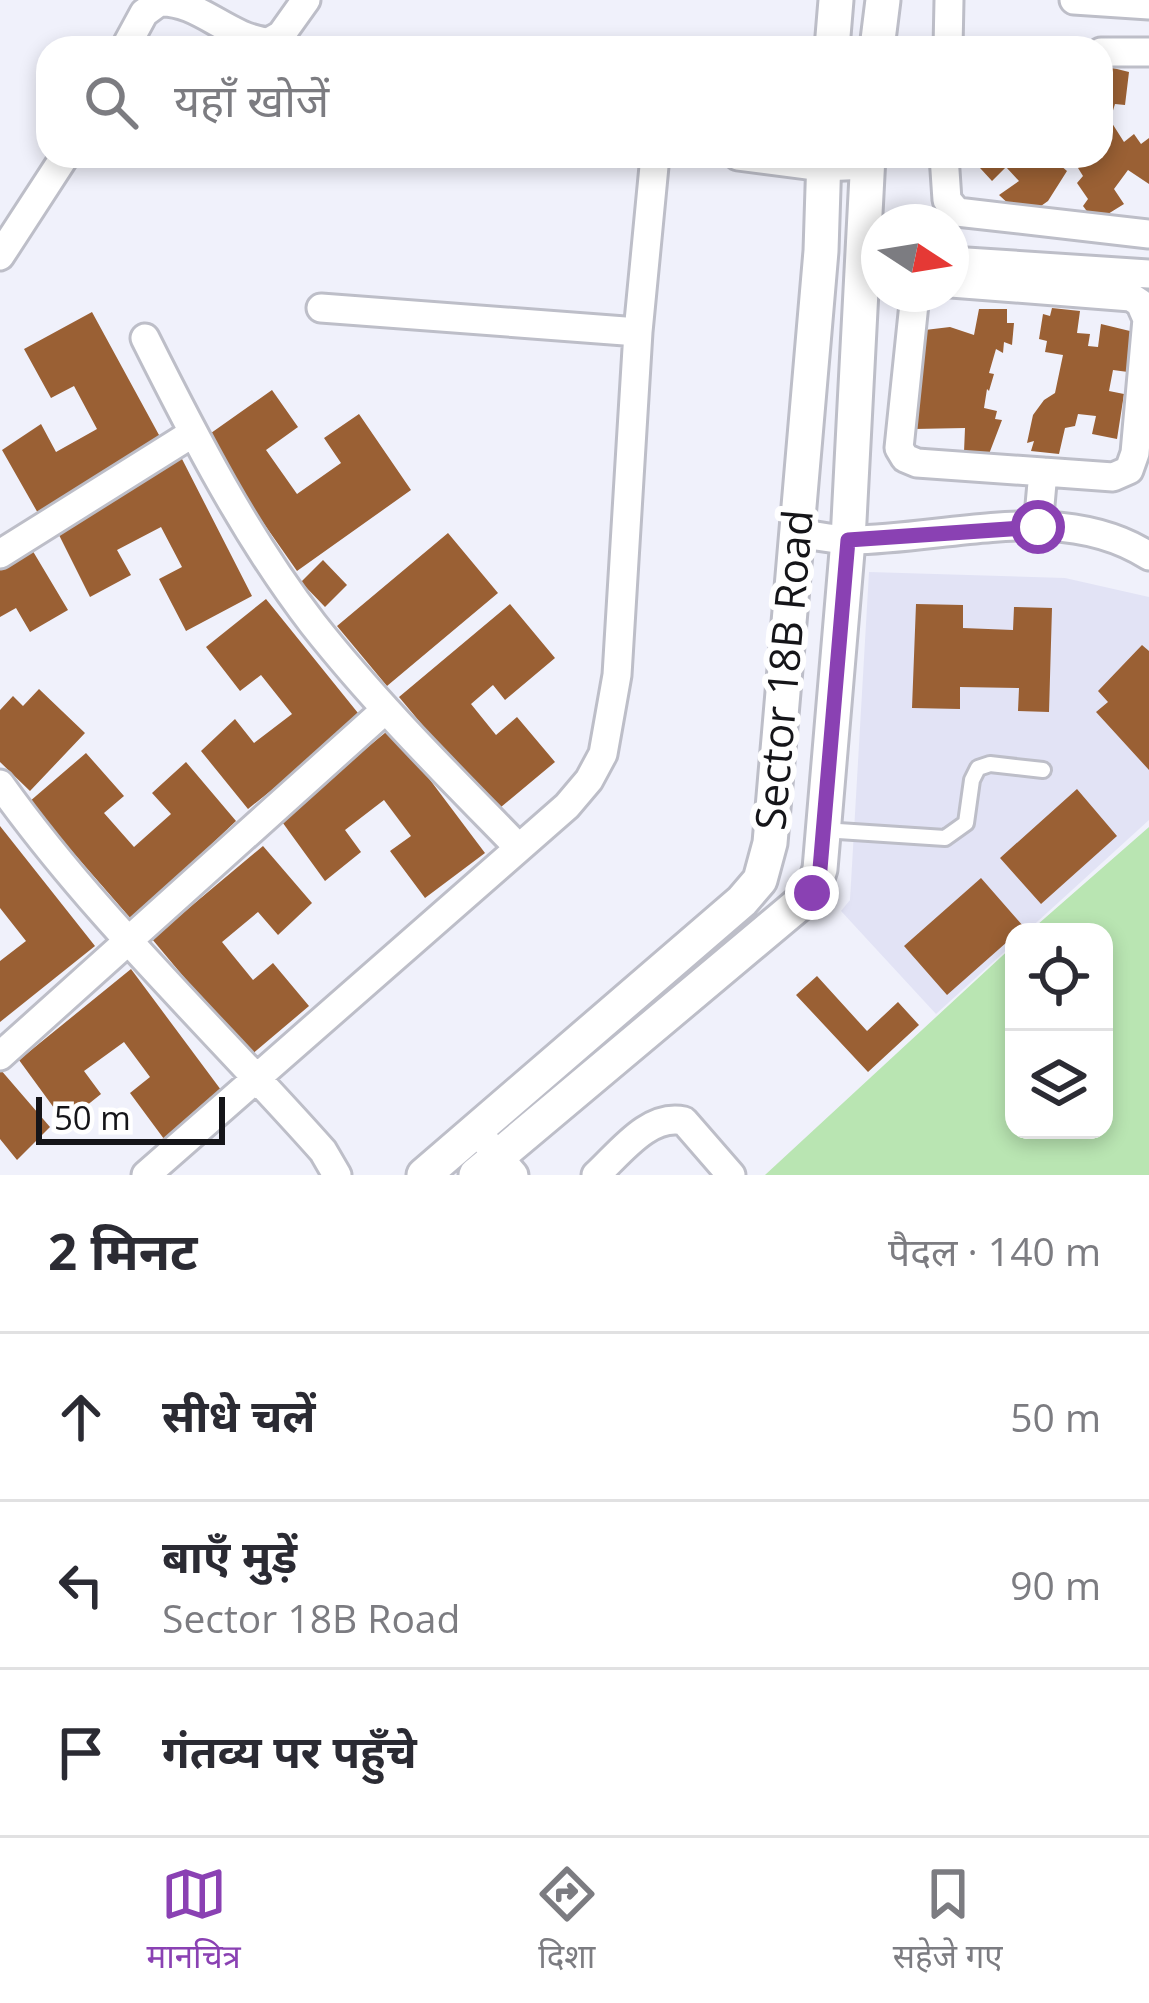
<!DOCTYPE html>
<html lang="hi">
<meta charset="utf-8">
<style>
:root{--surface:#fff;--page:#f7f7f7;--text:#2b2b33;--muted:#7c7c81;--line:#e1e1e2;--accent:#8a41b3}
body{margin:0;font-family:"Open Sans","Noto Sans Devanagari",sans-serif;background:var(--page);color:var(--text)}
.controls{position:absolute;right:36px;bottom:36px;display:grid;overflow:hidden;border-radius:24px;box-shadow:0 6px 18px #0003}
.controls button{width:108px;height:108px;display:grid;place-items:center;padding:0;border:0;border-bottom:3px solid var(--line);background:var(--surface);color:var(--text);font:60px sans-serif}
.compass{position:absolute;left:861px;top:204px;width:108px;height:108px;border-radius:50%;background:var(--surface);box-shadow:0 6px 18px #0003;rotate:102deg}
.scale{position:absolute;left:36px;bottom:30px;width:189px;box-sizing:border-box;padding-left:12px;border:6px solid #151519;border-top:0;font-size:33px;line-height:42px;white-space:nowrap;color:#151519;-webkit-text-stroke:9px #fff;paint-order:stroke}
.stop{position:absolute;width:36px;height:36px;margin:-27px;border:9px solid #8a41b3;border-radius:50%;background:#fff}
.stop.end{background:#8a41b3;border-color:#fff;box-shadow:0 3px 12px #0008}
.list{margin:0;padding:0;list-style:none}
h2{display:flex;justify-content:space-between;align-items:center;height:156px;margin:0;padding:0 48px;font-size:51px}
h2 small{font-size:39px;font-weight:400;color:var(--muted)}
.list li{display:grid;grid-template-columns:78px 1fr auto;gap:36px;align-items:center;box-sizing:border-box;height:168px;padding:0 48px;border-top:3px solid var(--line)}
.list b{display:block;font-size:45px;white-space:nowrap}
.list p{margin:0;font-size:39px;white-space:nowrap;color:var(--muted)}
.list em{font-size:39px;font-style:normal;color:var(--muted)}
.icon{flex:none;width:66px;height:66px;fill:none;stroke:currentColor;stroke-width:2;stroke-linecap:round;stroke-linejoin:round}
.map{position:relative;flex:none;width:1149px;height:1175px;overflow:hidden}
.search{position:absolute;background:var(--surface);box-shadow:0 6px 18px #0003;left:36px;right:36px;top:36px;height:132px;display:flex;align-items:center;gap:30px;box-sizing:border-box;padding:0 42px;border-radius:36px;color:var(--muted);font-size:45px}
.sheet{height:660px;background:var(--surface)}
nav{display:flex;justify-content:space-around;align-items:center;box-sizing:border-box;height:168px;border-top:3px solid var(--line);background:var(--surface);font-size:33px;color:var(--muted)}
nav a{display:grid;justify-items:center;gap:6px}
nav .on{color:var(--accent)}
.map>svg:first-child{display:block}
</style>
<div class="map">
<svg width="1149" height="1175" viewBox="0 0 1149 1175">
<rect width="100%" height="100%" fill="#f0f1fb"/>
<path fill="#e2e3f5" d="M869 572 1065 578 1149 597V820L1026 932H1014V943L936 1014 841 911 850 900Z"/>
<path fill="#b9e5b2" d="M1149 827V1175H765L1014 945V1130H1104V932H1029Z"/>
<path fill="#9a6034" d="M1101 65 1129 72 1125 105 1115 104 1110 120 1124 142 1134 134 1141 144 1149 138V184L1128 170 1114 189 1124 204 1095 222 1083 206 1088 199 1077 183 1083 176 1078 168 1088 156H1101Z
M969 156H1062L1065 162 1060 165 1067 171 1048 201 1024 218 999 195 1019 181 1006 167 992 181Z
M1052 308 1080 311 1077 333 1090 334 1088 346 1098 347 1101 324 1134 332 1128 372 1113 370 1109 391 1124 394 1117 439 1092 434 1096 416 1078 414 1075 426 1065 428 1059 454 1031 451 1034 441 1027 443 1033 415 1044 400 1055 393 1063 355 1045 352 1047 341 1039 339 1043 314 1050 316Z
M979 309H1007V323H1014L1012 345 1004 342 1003 353 996 349 989 373 994 374 989 391 987 389 984 408 997 411 995 419 1002 420 989 454 964 452 965 428 914 429 925 330 950 327 974 335Z
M92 312 165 446 39 515 2 450 41 424 56 452 97 429 74 386 51 398 24 349Z
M272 390 298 427 266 450 297 494 341 463 324 438 359 414 411 490 297 571 204 438Z
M181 457 252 596 186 631 159 579 182 567 161 527 117 550 131 575 90 597 56 529Z
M448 533 498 593 387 686 337 626Z
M31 548 68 610 30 632 16 608 0 617V566Z
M323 560 347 585 325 607 301 582Z
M266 599 362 718 248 809 201 751 235 719 254 743 292 714 261 675 240 691 206 647Z
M510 604 555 658 505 700 493 685 471 704 496 735 517 717 555 762 495 812 399 697Z
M916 604 963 605V628L1013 630 1014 607 1052 608 1049 712 1018 711 1019 688 960 687V709L912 708Z
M1142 645 1149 651V770L1096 712 1108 702 1098 691Z
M39 689 85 733 30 791 0 762V710L13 696 23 706Z
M391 728 485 853 425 898 390 851 411 836 384 800 345 830 361 852 325 881 280 819Z
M86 753 124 796 104 813 134 847 171 814 152 793 186 762 236 821 132 920 29 802Z
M1077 789 1117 836 1041 904 1000 858Z
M0 826 95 946 0 1022V961L26 941 0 908Z
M263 846 312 903 278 935 258 912 222 942 253 980 273 963 309 1006 250 1056 152 939Z
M981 878 1024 927 947 995 904 946Z
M131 969 224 1094 164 1139 130 1093 150 1077 124 1042 84 1071 101 1094 65 1123 19 1060Z
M817 976 867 1031 898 1002 919 1025 868 1072 796 995Z
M0 1069 50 1127 17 1160 0 1139Z"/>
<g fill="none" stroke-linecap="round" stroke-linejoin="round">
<g stroke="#bdbec8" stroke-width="20">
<path id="service" d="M823 830 945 838 966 823 972 780 978 768 990 764 1043 770"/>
</g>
<g stroke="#bdbec8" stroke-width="33">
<path id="minor" d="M1074 0 1149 5
M125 48 144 13 159 2C199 0 228 39 269 42L281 35 306 0
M948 48 949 0
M1101 52H1149
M738 156 823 167 867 165
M944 156 947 200 957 212 1149 234
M0 256 65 156
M951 261 1149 274
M915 294 899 448 905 458 917 463 1113 477 1129 470 1135 453 1147 319 1140 303 1131 297 951 283
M321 308 638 332
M145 338C194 436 246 537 313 624 376 704 448 775 519 848
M1038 527 1043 472
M796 533C814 535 834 540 852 540 948 539 1062 500 1149 556
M0 554 193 433
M0 784C95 917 215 1029 323 1151L337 1175
M0 1056 385 710
M476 1130 514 1175
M146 1175 567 806 589 780 603 754 617 675 638 332 655 156
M596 1175C620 1153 649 1113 684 1121L731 1175"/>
</g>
<g stroke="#bdbec8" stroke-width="39">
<path id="tertiary" d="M832 48 836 0
M877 48 883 0
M424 1175 742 901 760 880 770 843 821 251 824 156
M476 1175 812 893 820 869 848 540 868 156"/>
</g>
<use href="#service" stroke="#fff" stroke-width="14"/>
<use href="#minor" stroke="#fff" stroke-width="27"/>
<use href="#tertiary" stroke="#fff" stroke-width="33"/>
</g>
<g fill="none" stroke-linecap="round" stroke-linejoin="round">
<path stroke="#8a41b3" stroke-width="15" d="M812 893 820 869 848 540 1038 527"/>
</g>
<g text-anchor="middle" stroke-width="12" stroke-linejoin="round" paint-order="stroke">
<g font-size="42" fill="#151519" stroke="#fff">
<text transform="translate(784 670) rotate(-85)" y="15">Sector 18B Road</text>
</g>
</g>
</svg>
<div class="controls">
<button><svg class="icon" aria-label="locate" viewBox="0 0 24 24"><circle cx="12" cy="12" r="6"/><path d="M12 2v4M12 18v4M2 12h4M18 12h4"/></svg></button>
<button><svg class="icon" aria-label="layers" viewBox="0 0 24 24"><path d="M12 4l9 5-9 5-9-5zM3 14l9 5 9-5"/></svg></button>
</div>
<svg class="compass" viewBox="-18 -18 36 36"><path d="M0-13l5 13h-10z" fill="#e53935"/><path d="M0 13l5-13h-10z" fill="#7c7c81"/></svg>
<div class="scale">50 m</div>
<div class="stop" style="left:1038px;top:527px"></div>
<div class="stop end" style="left:812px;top:893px"></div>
<div class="search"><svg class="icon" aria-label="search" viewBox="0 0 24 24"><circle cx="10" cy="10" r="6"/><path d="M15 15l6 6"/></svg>यहाँ खोजें</div>
</div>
<section class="sheet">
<h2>2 मिनट<small>पैदल · 140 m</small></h2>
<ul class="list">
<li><svg class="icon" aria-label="ahead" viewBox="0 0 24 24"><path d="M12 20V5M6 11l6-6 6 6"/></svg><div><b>सीधे चलें</b></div><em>50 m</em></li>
<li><svg class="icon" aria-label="left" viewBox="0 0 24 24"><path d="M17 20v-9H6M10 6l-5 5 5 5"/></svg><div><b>बाएँ मुड़ें</b><p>Sector 18B Road</p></div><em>90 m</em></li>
<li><svg class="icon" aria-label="arrive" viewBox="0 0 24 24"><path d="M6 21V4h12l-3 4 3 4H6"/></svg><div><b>गंतव्य पर पहुँचे</b></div></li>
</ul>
</section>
<nav>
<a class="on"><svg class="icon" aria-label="map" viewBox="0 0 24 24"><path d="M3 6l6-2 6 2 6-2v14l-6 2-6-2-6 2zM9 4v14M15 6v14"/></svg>मानचित्र</a>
<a><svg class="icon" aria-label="directions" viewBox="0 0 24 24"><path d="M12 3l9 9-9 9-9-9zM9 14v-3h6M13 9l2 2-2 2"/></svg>दिशा</a>
<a><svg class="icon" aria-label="saved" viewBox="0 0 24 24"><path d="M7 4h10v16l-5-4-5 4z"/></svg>सहेजे गए</a>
</nav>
